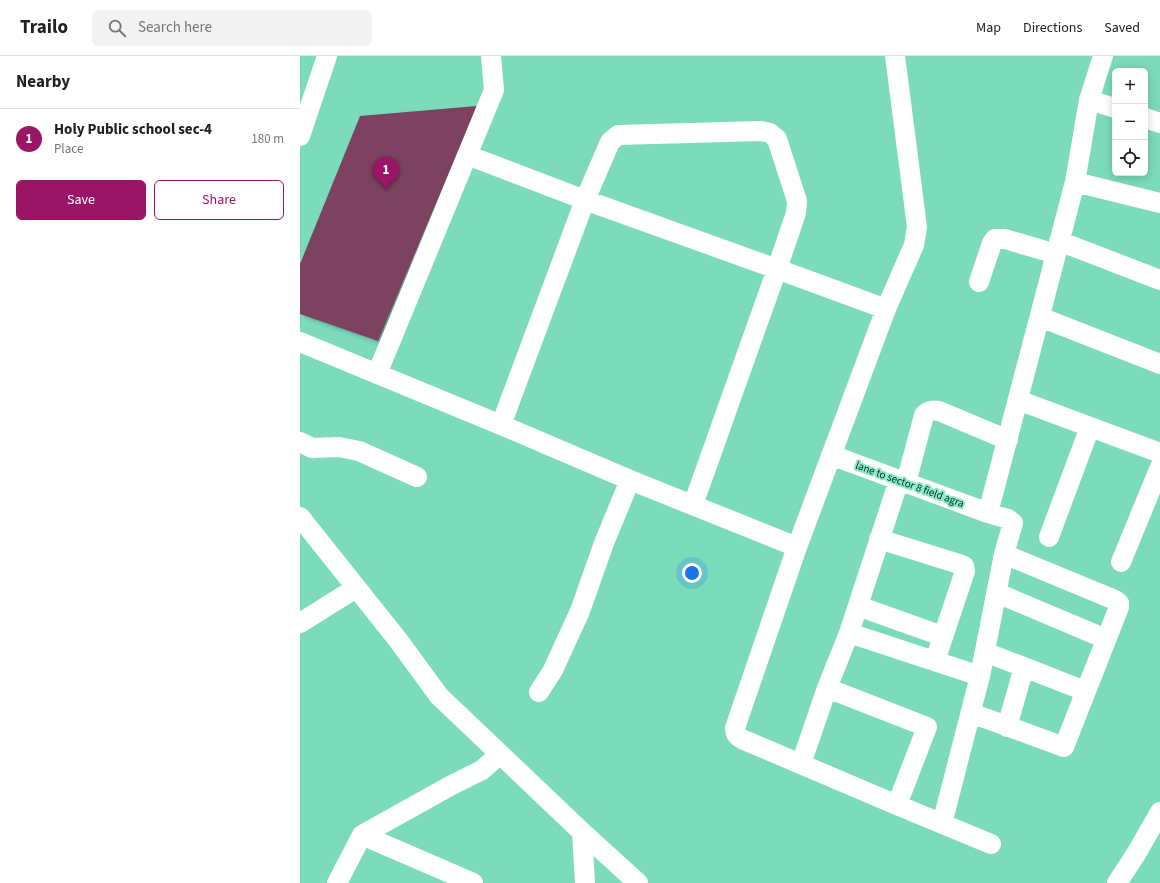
<!DOCTYPE html>
<meta charset="utf-8">
<style>
:root{--surface:#fff;--page:#f2f2f2;--text:#202124;--muted:#757577;--line:#e0e0e0;--accent:#9b1567}
body{margin:0;font-family:"Source Sans 3",sans-serif;background:var(--page);color:var(--text)}
.controls{position:absolute;right:12px;top:12px;display:grid;overflow:hidden;border-radius:6px;box-shadow:0 2px 10px #0003}
.controls button{width:36px;height:36px;display:grid;place-items:center;padding:0;border:0;border-bottom:1px solid var(--line);background:var(--surface);color:var(--text);font:20px sans-serif}
.you{position:absolute;left:392px;top:517px;width:14px;height:14px;margin:-10px;border:3px solid #fff;border-radius:50%;background:#1a73e8;box-shadow:0 0 0 6px #1a73e833}
.badge{display:grid;place-items:center;width:26px;height:26px;border-radius:50%;background:var(--accent);color:#fff;font-size:13px;font-weight:700}
.pin{position:absolute;translate:-50% -33px;filter:drop-shadow(0 1px 2px #0008)}
.pin::after{content:'';position:absolute;top:21px;width:14px;height:12px;background:inherit;clip-path:polygon(0 0,100% 0,50% 100%)}
.list{margin:0;padding:0;list-style:none}
h2{display:flex;justify-content:space-between;align-items:center;height:52px;margin:0;padding:0 16px;font-size:17px}
h2 small{font-size:13px;font-weight:400;color:var(--muted)}
.list li{display:grid;grid-template-columns:26px 1fr auto;gap:12px;align-items:center;box-sizing:border-box;height:60px;padding:0 16px;border-top:1px solid var(--line)}
.list b{display:block;font-size:15px;white-space:nowrap}
.list p{margin:0;font-size:13px;white-space:nowrap;color:var(--muted)}
.list em{font-size:13px;font-style:normal;color:var(--muted)}
.actions{display:flex;gap:8px;padding:12px 16px}
.actions a{flex:1;padding:9px 0;border:1px solid var(--accent);border-radius:6px;text-align:center;font-size:14px;color:var(--accent)}
.actions .main{background:var(--accent);color:#fff}
.icon{flex:none;width:22px;height:22px;fill:none;stroke:currentColor;stroke-width:2;stroke-linecap:round;stroke-linejoin:round}
.map{position:relative;flex:none;width:860px;height:827px;overflow:hidden}
header{display:flex;align-items:center;gap:24px;box-sizing:border-box;height:56px;padding:0 20px;background:var(--surface);border-bottom:1px solid var(--line)}
header strong{font-size:19px}
nav{display:flex;gap:22px;margin-inline-start:auto;font-size:14px}
.search{width:280px;height:36px;background:var(--page);display:flex;align-items:center;gap:10px;box-sizing:border-box;padding:0 14px;border-radius:6px;color:var(--muted);font-size:15px}
main{display:flex}
aside{flex:1;background:var(--surface)}
.map>svg:first-child{display:block}
</style>
<header>
<strong>Trailo</strong>
<div class="search"><svg class="icon" aria-label="search" viewBox="0 0 24 24"><circle cx="10" cy="10" r="6"/><path d="M15 15l6 6"/></svg>Search here</div>
<nav><a>Map</a><a>Directions</a><a>Saved</a></nav>
</header>
<main>
<aside>
<h2>Nearby<small></small></h2>
<ul class="list">
<li><span class="badge">1</span><div><b>Holy Public school sec-4</b><p>Place</p></div><em>180 m</em></li>
</ul>
<div class="actions"><a class="main">Save</a><a>Share</a></div>
</aside>
<div class="map">
<svg width="860" height="827" viewBox="0 0 860 827">
<defs>
<filter id="shadow"><feDropShadow dx="4.5" dy="2.5" stdDeviation="2" flood-color="#0004"/></filter>
</defs>
<rect width="100%" height="100%" fill="#7bdbbb"/>
<path fill="#7d4360" filter="url(#shadow)" d="M177 50 78 285 0 258V208L60 60Z"/>
<g fill="none" stroke-linecap="round" stroke-linejoin="round">
<path stroke="#fff" stroke-width="20" d="M789 44 815 52
M845 62 860 67
M461 75 470 77 477 83 497 145 496 157 477 213 285 144 310 86 318 79Z
M0 80 27 0
M167 99 285 144 201 369
M775 126 860 147
M759 185 860 224
M679 226 692 187 695 183H705L756 198
M740 261 860 308
M0 286 201 369 330 424
M77 318 194 34 191 0
M718 344 860 397
M0 386 12 392 39 391 59 395 117 421
M531 399 688 457 708 463 713 467 704 498 680 620 642 768
M599 424 549 577 680 620
M606 427 624 359C629 354 633 354 639 355L708 384
M393 449 477 213 586 253
M688 457 775 126 789 44 803 0
M0 461 98 584 139 640 282 776 338 827
M749 481 790 371
M579 483 659 508 664 510 665 515 635 605
M497 491 435 672C435 679 438 681 444 684L597 749 691 788
M821 506 860 411
M697 537 806 583
M558 550 642 580
M0 567 56 532
M685 596 785 635
M527 632 627 671 597 749
M239 636 253 614 280 555 304 487 330 424 497 491 586 253 614 189 617 171 595 0
M671 657 764 691 819 551V547L815 544 704 498
M707 671 724 611
M501 708 527 632 549 577
M282 776 285 827
M62 779 173 827
M37 827 62 779 150 730 182 714 200 698
M817 827 836 798 860 756"/>
</g>
<g text-anchor="middle" stroke-width="4" stroke-linejoin="round" paint-order="stroke">
<g font-size="11" fill="#032f23" stroke="#89e9c8">
<text transform="translate(610 428) rotate(20)" y="4">lane to sector 8 field agra</text>
</g>
</g>
</svg>
<div class="controls">
<button>+</button>
<button>−</button>
<button><svg class="icon" aria-label="locate" viewBox="0 0 24 24"><circle cx="12" cy="12" r="6"/><path d="M12 2v4M12 18v4M2 12h4M18 12h4"/></svg></button>
</div>
<div class="you"></div>
<div class="pin badge" style="left:86px;top:134px">1</div>
</div>
</main>
